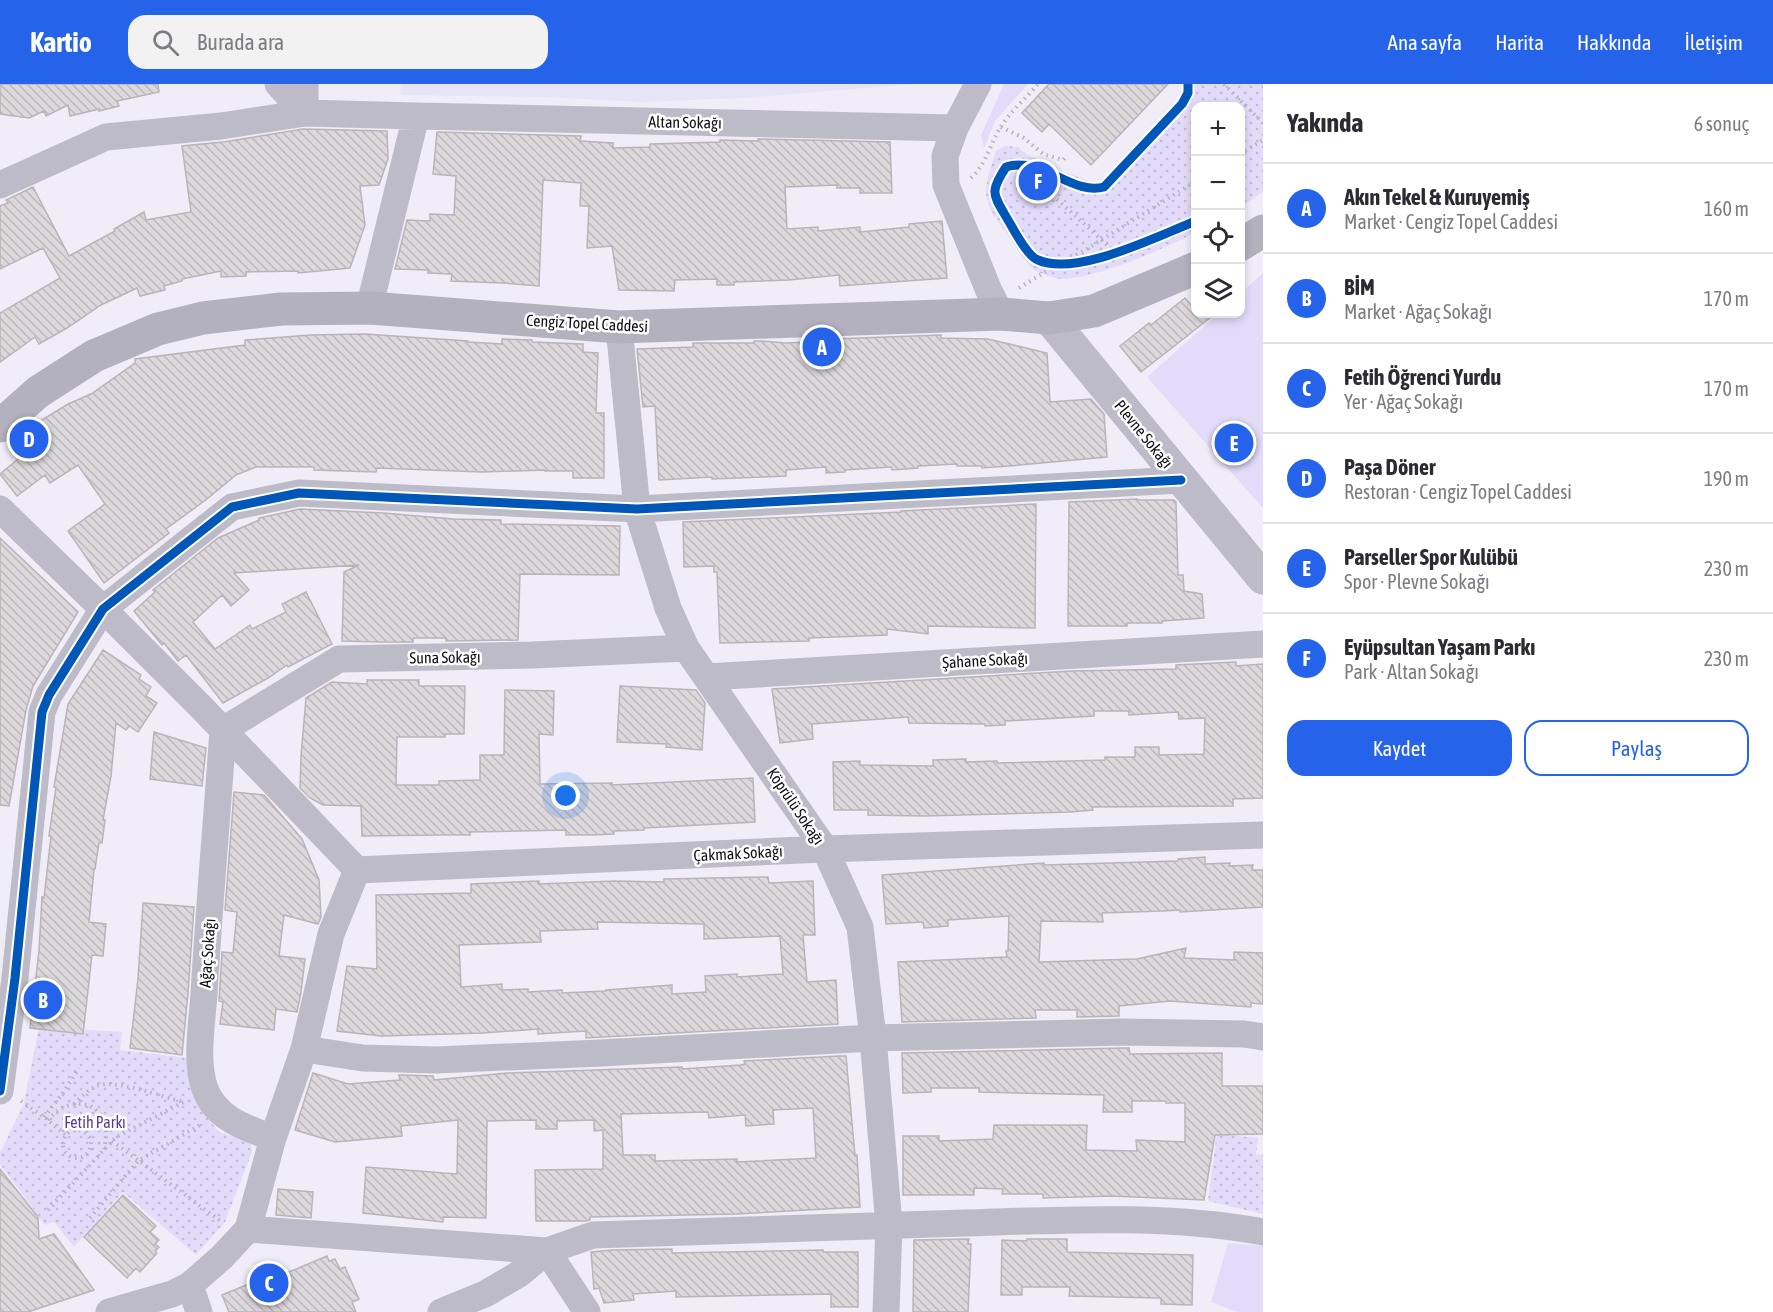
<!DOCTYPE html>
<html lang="tr">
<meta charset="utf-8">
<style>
:root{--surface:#fff;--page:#f2f2f3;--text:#2b2b33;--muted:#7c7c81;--line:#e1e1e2;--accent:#2563eb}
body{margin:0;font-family:"Asap Condensed",sans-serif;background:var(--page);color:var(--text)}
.controls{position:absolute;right:18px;top:18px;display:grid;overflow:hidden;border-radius:12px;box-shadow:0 3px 9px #0003}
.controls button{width:54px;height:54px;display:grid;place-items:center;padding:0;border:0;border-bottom:2px solid var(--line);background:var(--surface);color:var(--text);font:30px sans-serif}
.you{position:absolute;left:566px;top:712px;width:21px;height:21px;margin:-15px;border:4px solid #fff;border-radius:50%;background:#1a73e8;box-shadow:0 0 0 9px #1a73e833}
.badge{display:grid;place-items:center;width:39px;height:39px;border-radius:50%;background:var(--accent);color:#fff;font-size:20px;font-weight:700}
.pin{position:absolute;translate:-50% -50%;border:3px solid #fff;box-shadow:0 2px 6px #0006}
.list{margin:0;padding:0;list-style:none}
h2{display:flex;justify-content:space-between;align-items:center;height:78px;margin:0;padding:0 24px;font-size:26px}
h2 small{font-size:20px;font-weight:400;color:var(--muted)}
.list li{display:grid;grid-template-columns:39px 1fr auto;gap:18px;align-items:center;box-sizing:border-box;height:90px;padding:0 24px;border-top:2px solid var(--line)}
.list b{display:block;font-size:22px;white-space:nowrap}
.list p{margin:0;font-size:20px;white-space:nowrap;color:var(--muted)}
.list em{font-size:20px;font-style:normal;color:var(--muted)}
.actions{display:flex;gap:12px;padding:18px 24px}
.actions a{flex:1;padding:14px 0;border:2px solid var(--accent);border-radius:18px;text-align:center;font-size:21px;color:var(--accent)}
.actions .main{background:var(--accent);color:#fff}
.icon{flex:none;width:33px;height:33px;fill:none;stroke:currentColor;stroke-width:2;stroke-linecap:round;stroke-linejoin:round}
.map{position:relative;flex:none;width:1263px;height:1228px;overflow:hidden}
header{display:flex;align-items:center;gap:36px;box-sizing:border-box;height:84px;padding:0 30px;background:var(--accent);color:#fff}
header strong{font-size:28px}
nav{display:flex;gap:33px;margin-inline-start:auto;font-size:21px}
.search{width:420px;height:54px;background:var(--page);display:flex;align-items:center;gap:15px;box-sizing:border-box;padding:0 21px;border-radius:18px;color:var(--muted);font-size:22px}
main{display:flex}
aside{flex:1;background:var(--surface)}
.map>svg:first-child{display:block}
</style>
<header>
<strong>Kartio</strong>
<div class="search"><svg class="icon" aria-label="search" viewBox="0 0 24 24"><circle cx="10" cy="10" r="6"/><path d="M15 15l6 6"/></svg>Burada ara</div>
<nav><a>Ana sayfa</a><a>Harita</a><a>Hakkında</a><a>İletişim</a></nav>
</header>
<main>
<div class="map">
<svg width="1263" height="1228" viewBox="0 0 1263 1228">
<defs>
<pattern id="park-dots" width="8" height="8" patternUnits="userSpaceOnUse" patternTransform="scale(1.5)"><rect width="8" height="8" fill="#e3dbfa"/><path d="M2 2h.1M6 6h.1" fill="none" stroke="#c2bbd6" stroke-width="1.8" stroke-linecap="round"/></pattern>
<pattern id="building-back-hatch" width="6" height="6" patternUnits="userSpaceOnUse" patternTransform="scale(1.5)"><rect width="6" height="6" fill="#ddd8db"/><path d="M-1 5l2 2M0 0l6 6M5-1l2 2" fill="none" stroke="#bdb8bb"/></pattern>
</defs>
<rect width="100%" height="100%" fill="#f0edf8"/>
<path fill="#e8e4f7" d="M401 0H913L743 14 641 18 547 13 400 11Z"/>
<path fill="#e3dbfa" d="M1004 0H1028L995 37 984 64 981 51Z
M1263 189V424L1147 293 1218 230H1240L1241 209Z
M1228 1159 1263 1162V1228H1237L1211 1218Z"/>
<path fill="url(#park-dots)" d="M1181 0H1263V108L1241 123 1240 22H1196L1195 149C1160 166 1101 193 1062 195 1055 195 1043 190 1036 187 1027 182 1014 160 1008 151 980 114 982 111 996 67L1005 62 1018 63 1026 70 1053 83 1096 100 1105 93 1184 8Z
M39 943 122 948 120 966 189 974 207 1033 219 1048 250 1057 252 1068 225 1138 196 1171 123 1108 74 1163 54 1138 45 1141 0 1080V1069L24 1019Z
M1217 1050 1258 1054 1256 1070 1263 1071V1130L1208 1117Z"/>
<path fill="url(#building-back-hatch)" stroke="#b9b4b7" stroke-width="1.5" fill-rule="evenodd" d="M0 0H158L159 8 117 17 119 22 99 27V25L70 32 68 21 46 32 44 27 29 34 0 30Z
M1049 0H1168L1091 81 1049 40 1042 48 1022 29Z
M303 45 387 47 388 75 379 101 360 102 365 141 350 184 298 189V187L246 188V192L221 193V187L182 195V197L164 202 165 206 140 212 137 204 101 221 67 244 39 260 35 253 0 278V229L60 194 43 164 0 185V122L8 119 6 116 33 103 69 172 115 147 114 145 144 128 146 136 191 128 182 62 223 58Z
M437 48 581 52 580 57 613 59V64L650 63V60L720 58V56L758 57V55L890 58 892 109H860V104H837V101L785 103 787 145 818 143V147L860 143V148L909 143V140L942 137 947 194 840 202 839 191 789 196 734 198V201H717V195L675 196 674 207 619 206 612 162 587 164 589 122H580L581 99 543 96 539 202 503 199 451 197 452 190 428 189V186L395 185 407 136 430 137V130L454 131 456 92 433 90Z
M1185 214 1196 227V230H1215L1141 288 1120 262 1149 239 1151 241Z
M365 250 468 257V258L502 260V255L532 256V258L583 260V268L598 269 596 329H604V394H573V387H545V386L482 388 377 384 376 388 314 386V383H256L236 391 207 415 166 445 169 449 104 499 68 447 105 420 78 381 50 399 45 391 17 412 0 390 29 366 19 350 68 320 91 310 135 279V275L245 261V256L311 251Z
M941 251V254L988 255 1047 269 1050 318 1091 315 1104 330 1107 373 1009 382 982 384V382H957V380L918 382V384L892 386 891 383 845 386V388L826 389V383L786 386V392L712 395V393L659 396 655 322 643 323 637 265 693 263V259H754V257H761L786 259 832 257V255Z
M1137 415V416H1174L1176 418 1178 491H1183L1184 507 1202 510 1204 534 1162 537V539H1127V542H1068L1069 418Z
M1036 420 1035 544 928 542V550L887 545V551L809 554V557L720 559 717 488H714V482L684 483 683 438 901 428V427Z
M300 425 383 429 453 435 501 436V440L620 442 619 491 520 490 518 556 446 557V554H413V558H382L342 557 344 488 359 481 234 489 249 506 231 522 222 511 193 538 215 565 250 541 252 545 286 528 282 520 306 508 332 560 288 583 287 581 268 594 223 619 186 571 178 577 164 559 162 561 134 527 155 508 153 506 218 454 259 436V434Z
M0 454 78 528 33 602 26 626 9 722 0 721Z
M103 566 141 591 139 595 151 603 146 612 157 619 138 648 129 642 126 646 116 639 111 692 103 736H105L102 759H99L95 785H94L89 838 106 840 103 872 92 871 83 950 30 944 39 867 42 813 44 814 51 752H49L56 703H54L68 620Z
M1236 578V582L1263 580V714L1233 715V722L1092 723 1093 726 1070 728 924 732 868 731V726H834L833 678 860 677V681L933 682V676L966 675V678L997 677V679L1105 676V673H1135V663H1159V671L1204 670 1205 634 1179 635 1178 628 1129 631V627H1094V632L1005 637V641L985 642V640L909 639 908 633 812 640 813 655 780 659 772 605 1072 587 1176 585V581Z
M367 596H419V602H465L464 650H445V653H397L396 701H439V697L480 696V671H504L505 606 554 607 553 651 539 650 540 700 612 699V701L753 694 755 738 644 744V746L614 747V750L593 751H566V746L470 748V751H440L362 752 361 722 323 721 310 714 300 704 301 672 306 614 332 598 367 600Z
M620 602 696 606 705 619 702 666 666 663 667 660 617 658Z
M154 648 206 664 202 702 150 695Z
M234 708 264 711 302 755 319 796 321 833 318 840 284 831 279 872 305 875 301 908 297 928 276 925 274 946 220 940 223 918 219 917 222 868 233 869 237 828 225 826Z
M1205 773V780L1230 779 1229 782 1253 781 1252 786H1263V823L1180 828V826L1162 827 1102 829 1103 838 1041 837 1039 878 1137 875 1186 864 1184 874 1234 876V868L1263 869V920L1251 919V923L1170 917 1119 922V932L1077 933V926H1035L1036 934 902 938 898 878 1007 873 1006 867H1008L1009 832 948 836V842L924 844 923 838 886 840 882 791 1044 779V781L1178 777V775Z
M768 793 769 799 813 797 815 851H803L807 898 836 896 838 940 586 954V947L538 950V945L483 949 381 952 337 947 347 882 377 885 376 811 471 809V800L539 797V800L615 797 664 798V795ZM597 838 704 840V855L780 852 783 890 737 893V890L705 892 706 908 672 910V901L606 906V907L562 909V906L528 908V905L502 906V900L461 903 459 861 541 858 540 847 598 845Z
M143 819 194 823 188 909 182 971 130 964 138 895Z
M1123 964H1129L1130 970 1222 969V1002H1263V1050L1215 1051 1204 1116 1112 1112 1043 1114V1110H1002L1003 1105 974 1104V1111H903V1052H939V1057L993 1055 994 1041H1087L1086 1066 1137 1067 1136 1056 1185 1058V1019H1166V1017H1132V1028H1103L1104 1011 979 1008V1004H931V1008L903 1009 902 969Z
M840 972H846L855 1072 857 1071 860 1123 737 1130 590 1133V1136L586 1137H536L535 1086 603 1085V1046L594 1047V1036L557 1037V1045H536V1036L487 1037 486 1134 443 1133V1138L363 1129 366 1083 457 1090 458 1036 401 1042 402 1052 335 1058 295 1046 313 989 348 1000 400 996 399 991H403L433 992 434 996 507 989 682 983V985L741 981 745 980 744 977ZM813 1024 816 1074 737 1078V1075L655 1077V1071H623L621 1030 708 1028 709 1034 745 1031 746 1042 774 1040 773 1026Z
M0 1085 38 1133 39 1155 54 1150 94 1206 28 1228H0Z
M278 1105 313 1108 311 1134 276 1131Z
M123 1111 156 1142 150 1148 159 1156 155 1160 159 1163 155 1167 157 1169 140 1188 136 1184 127 1194 84 1153Z
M969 1155 968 1160H971L968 1228H913L914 1156Z
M1027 1155H1067V1168L1193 1171 1192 1221 1161 1220V1214L1069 1212 1070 1203H1022V1211H1001L1002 1156 1027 1157Z
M672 1165V1169L823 1166V1168H858V1223H831V1210L676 1213V1207L633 1210 634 1216 604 1219 599 1204 594 1205 591 1168 613 1166Z
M327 1172 329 1177 335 1175 340 1185 345 1183 359 1215 352 1218 356 1228H229L222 1211 281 1187 282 1191Z"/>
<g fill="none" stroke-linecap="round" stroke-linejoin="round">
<path stroke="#b5b3bd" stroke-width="4" stroke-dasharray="1.5 4.5" stroke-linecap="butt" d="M1224 0 1263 39
M1001 43 1024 54 1043 70 1063 76 1067 71
M1240 70 1263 56
M1017 79 1116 169
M971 94C986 80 990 61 1000 44 1009 29 1027 13 1038 0
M1019 204 1058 180 1082 168 1196 97
M21 1017 44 1033 66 1051
M74 1020C81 1013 88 1006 96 1002 114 994 163 1013 183 1018
M44 1033 63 1009 79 984
M48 1036C65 1013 102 1013 106 1046 107 1053 105 1059 104 1065
M63 1060a14 14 0 1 1 28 0a14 14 0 1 1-28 0Z
M112 1057 222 1138
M48 1126 116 1053 186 1017
M90 1134 138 1077 200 1041"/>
<path stroke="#bdbbc7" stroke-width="27" d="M278 0 305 29V0
M978 0 955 44 945 72 946 101 989 207 1001 230
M416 32 955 44
M0 101 106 53 221 42 305 29 416 32 373 208 370 224
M619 243 637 425 668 524 686 564 825 765 860 843 873 954 889 1141 886 1228
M0 425 103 525 202 624 357 786 331 850 304 965 273 1054 248 1145 222 1173 190 1201 172 1210 109 1228
M707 593 1263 560
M357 786 825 765 1263 751
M304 965 363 974 436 976 601 969 873 954 1123 948 1244 950 1263 953
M0 1007 15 894 42 628 49 611 103 525 232 423 299 409 637 425 1181 396
M273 1054C246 1044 216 1035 205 1005 195 977 202 940 204 910 209 822 217 734 223 646L339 575 533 571 686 564
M248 1145 547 1167 593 1151C717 1147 841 1143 965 1139 1064 1136 1165 1130 1263 1148
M190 1201 199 1228
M441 1228 485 1210 519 1190 547 1167 587 1228"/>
<path stroke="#bdbbc7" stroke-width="33" d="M1049 234 1263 494"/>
<path stroke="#b4b1bf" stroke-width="33" d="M1240 161 1263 147
M0 342 38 308 94 272 158 245 203 234 281 225 370 224 619 243 1001 230 1049 234 1094 227 1196 184"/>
<g stroke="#fff" stroke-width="13">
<path id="cycleway" d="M1188 0V9L1182 20 1104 103C1073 112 1042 72 1006 83 989 109 993 110 1008 136 1014 146 1027 172 1038 176 1077 193 1157 152 1196 137
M0 1007 15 894 42 628 49 611 103 525 232 423 299 409 637 425 1181 396"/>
</g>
<use href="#cycleway" stroke="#0057b8" stroke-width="9"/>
</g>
<g text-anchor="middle" stroke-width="5" stroke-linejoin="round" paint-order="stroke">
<g font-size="16" fill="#111016" stroke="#fff">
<text transform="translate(685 38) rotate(1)" y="6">Altan Sokağı</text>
<text transform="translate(587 239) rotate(3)" y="6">Cengiz Topel Caddesi</text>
<text transform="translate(1144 350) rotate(51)" y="6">Plevne Sokağı</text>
<text transform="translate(445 573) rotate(-1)" y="6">Suna Sokağı</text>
<text transform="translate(985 576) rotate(-3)" y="6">Şahane Sokağı</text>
<text transform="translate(796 722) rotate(56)" y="6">Köprülü Sokağı</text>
<text transform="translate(738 769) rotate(-3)" y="6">Çakmak Sokağı</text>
<text transform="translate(207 869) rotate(-86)" y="6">Ağaç Sokağı</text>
</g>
<g font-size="16" fill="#5b3a97" stroke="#fff">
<text x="95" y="1044">Fetih Parkı</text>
</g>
</g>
</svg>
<div class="controls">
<button>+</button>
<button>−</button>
<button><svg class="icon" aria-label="locate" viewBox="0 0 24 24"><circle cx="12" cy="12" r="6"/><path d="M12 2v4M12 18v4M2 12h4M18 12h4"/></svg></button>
<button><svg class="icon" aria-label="layers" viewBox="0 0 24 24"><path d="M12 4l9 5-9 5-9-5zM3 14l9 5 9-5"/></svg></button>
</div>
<div class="you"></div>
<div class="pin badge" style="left:822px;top:263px">A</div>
<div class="pin badge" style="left:43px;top:916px">B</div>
<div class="pin badge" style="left:269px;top:1199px">C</div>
<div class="pin badge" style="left:29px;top:355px">D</div>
<div class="pin badge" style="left:1234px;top:359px">E</div>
<div class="pin badge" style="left:1038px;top:97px">F</div>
</div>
<aside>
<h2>Yakında<small>6 sonuç</small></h2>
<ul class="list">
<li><span class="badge">A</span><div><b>Akın Tekel &amp; Kuruyemiş</b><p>Market · Cengiz Topel Caddesi</p></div><em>160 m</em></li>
<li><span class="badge">B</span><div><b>BİM</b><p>Market · Ağaç Sokağı</p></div><em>170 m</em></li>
<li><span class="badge">C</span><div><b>Fetih Öğrenci Yurdu</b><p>Yer · Ağaç Sokağı</p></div><em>170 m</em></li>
<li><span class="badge">D</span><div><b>Paşa Döner</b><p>Restoran · Cengiz Topel Caddesi</p></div><em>190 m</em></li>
<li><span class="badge">E</span><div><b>Parseller Spor Kulübü</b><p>Spor · Plevne Sokağı</p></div><em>230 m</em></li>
<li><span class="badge">F</span><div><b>Eyüpsultan Yaşam Parkı</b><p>Park · Altan Sokağı</p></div><em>230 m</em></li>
</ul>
<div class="actions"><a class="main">Kaydet</a><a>Paylaş</a></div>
</aside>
</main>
